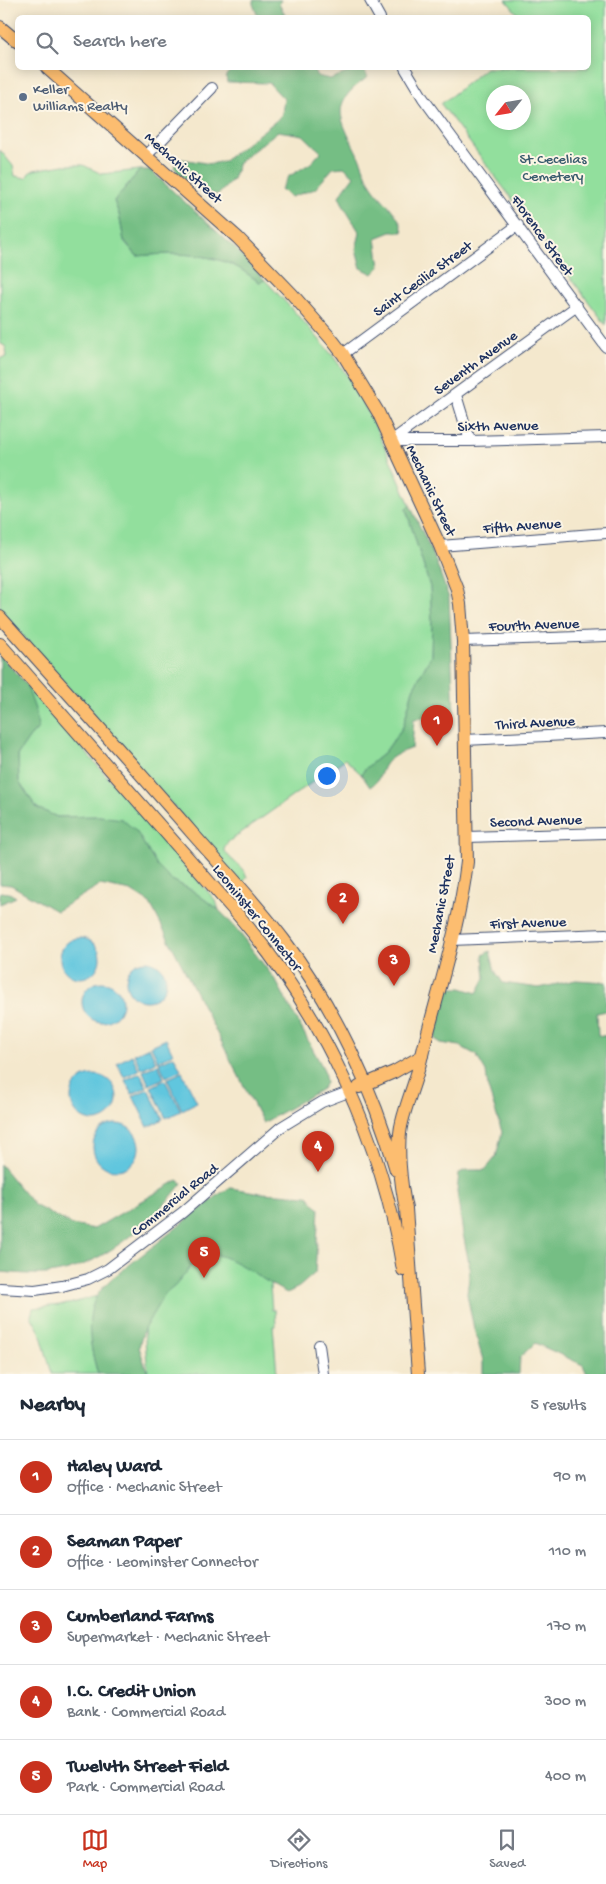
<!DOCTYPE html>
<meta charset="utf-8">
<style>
:root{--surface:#fff;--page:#f2f2f3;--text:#1f2937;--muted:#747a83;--line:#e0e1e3;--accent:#c8321e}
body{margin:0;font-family:"Gochi Hand",sans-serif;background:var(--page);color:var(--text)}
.compass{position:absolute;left:486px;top:85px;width:45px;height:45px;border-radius:50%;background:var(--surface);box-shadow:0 2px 12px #0003;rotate:239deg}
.you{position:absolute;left:326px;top:775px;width:18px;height:18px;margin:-12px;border:4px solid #fff;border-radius:50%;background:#1a73e8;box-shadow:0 0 0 8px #1a73e833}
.badge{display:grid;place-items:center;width:32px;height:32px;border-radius:50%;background:var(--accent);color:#fff;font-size:16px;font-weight:700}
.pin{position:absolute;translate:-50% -41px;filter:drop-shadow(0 1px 2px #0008)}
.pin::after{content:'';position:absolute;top:26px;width:18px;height:15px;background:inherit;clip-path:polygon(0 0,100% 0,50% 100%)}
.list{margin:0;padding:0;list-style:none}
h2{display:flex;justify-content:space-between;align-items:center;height:65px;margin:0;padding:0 20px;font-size:21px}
h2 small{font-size:16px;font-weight:400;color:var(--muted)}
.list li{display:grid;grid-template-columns:32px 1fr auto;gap:15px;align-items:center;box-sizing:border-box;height:75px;padding:0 20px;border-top:1px solid var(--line)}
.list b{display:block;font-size:19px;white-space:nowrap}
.list p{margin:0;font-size:16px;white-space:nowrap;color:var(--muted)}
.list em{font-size:16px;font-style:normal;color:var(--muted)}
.icon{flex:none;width:28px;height:28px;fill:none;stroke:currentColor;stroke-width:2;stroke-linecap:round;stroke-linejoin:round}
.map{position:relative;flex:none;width:606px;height:1374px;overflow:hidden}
.search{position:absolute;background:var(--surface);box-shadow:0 2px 12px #0003;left:15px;right:15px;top:15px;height:55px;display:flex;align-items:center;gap:12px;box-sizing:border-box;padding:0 18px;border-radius:8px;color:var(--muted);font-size:19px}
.sheet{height:440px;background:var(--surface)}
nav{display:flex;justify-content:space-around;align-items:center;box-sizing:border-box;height:70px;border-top:1px solid var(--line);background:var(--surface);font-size:14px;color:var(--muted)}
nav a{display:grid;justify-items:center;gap:2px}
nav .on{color:var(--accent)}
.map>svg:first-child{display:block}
</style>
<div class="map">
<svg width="606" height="1374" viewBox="0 0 606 1374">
<rect width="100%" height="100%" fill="#fcf5e5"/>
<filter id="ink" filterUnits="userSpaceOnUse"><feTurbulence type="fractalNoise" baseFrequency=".02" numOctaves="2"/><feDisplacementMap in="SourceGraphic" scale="10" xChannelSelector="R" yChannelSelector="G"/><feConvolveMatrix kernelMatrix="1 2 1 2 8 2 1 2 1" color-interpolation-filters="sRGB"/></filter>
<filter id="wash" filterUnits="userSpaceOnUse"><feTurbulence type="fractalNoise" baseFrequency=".0096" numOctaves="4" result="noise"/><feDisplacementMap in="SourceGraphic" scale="20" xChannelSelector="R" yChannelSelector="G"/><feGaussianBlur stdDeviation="1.12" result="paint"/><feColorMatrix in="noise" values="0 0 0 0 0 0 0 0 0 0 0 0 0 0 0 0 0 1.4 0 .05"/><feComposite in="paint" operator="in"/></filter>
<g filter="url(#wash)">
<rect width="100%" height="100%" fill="#f4e8cd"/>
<path fill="#92df9d" stroke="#56877e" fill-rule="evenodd" d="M506 0H606V325L441 104 486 68H588V18L520 17ZM494 92H524V122H494Z
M0 150 13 166 15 176 26 178 29 173 34 170 64 165H83L102 174 140 170 114 201 119 214 124 241 137 256C171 253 202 252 233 265 242 269 251 277 259 282L265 280C295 313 329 346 353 385 376 423 392 465 410 505L406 509 430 587 432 621 431 656 413 689 403 727 385 752 367 767 361 774 345 759 228 842 224 849C229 861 242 864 247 877L242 884 0 610V358L7 357 6 347 0 343Z
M26 684 210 894 216 901 219 910 193 891 170 879 157 866 136 831 100 816 57 817 37 808 19 782 18 754 29 738 38 728Z
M262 1193 272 1310H275L276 1326H273L277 1374H148L139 1272Z
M97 1296C87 1325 89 1345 98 1374H52L40 1332 31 1316 33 1308 69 1304Z"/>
<path fill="#75be84" stroke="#487671" d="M253 0H281L279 4 286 17H258L253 4Z
M234 68H312L317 76 330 79 352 71 364 70 368 77C329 104 339 116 357 153 363 163 365 175 371 185 381 201 400 212 403 232H391L376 238 380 267 373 274 361 268 356 249 360 233 344 207 339 196 354 176 344 167 333 168 315 189 291 197 281 189 288 177 311 163 321 152 303 135 278 131 239 162 233 179 219 194H204L178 173 174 166 182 159 211 164 224 161 277 120 282 114 284 99 269 83 227 82 226 75Z
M140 170H150L237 250 265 280 260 282C251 277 242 269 233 265 202 252 171 253 137 256L124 240 119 214 114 201Z
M410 505 435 559 449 598 454 714 414 719 412 748C403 751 392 756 386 763 379 772 383 778 370 787L361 774 367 767 385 752 403 727 413 689 431 656 432 621 430 587 406 509Z
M0 655 26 684 36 712 38 728 29 738 18 754 19 782 37 808 57 817 100 816 122 819 136 831 157 866 170 879 193 891 219 910 235 927 276 981 324 1070 326 1083 322 1089 263 1123 150 903 131 891 100 885 56 911 11 885 0 884Z
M0 892 9 893 16 897 0 904Z
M490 951 495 971 503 983 539 988 576 980 606 982V1011L597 1013 598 1035 606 1036V1374H587L583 1365 535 1343 520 1357 519 1374H483V1360L474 1329 467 1294 470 1268 463 1234 457 1192 459 1173 467 1170H485L496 1157 502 1132 488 1088 486 1072 476 1055 460 1046 441 1043 435 1039 444 993 448 988H461L477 993 485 978 483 955Z
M0 1164 34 1205 72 1225 94 1229 178 1180 182 1183C153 1222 97 1271 46 1274 31 1275 15 1273 0 1272Z
M230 1188 262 1193 308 1196 319 1209 315 1273 299 1287 287 1293C258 1279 232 1252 198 1252L190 1268 175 1286 164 1295 144 1329 139 1347 148 1374H98C91 1351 83 1317 98 1294 101 1289 106 1284 110 1280L221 1193Z"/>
<path fill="#61c6de" stroke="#3e7a9e" d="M60 958a20 20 0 1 1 40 0a20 20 0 1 1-40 0Z
M126 981a20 20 0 1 1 40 0a20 20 0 1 1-40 0Z
M82 1002a20 20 0 1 1 40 0a20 20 0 1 1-40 0Z
M166 1039 173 1054 158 1061 151 1046Z
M149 1047 156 1062 141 1069 134 1054Z
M132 1055 139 1070 124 1077 117 1063Z
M174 1056 181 1070 166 1077 159 1063Z
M158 1064 164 1078 149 1085 143 1071Z
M182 1072 197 1102 182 1110 167 1079Z
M140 1073 147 1087 132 1094 125 1080Z
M71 1098a23 23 0 1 1 46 0a23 23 0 1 1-46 0Z
M165 1080 181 1111 166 1118 151 1087Z
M148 1089 163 1119 148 1127 133 1096Z
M93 1147a23 23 0 1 1 46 0a23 23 0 1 1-46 0Z"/>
</g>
<g filter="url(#ink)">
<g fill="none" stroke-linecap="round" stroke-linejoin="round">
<g stroke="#3c4b6f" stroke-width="12">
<path id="minor" d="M370 0 380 18
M405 68 423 98 606 347
M146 156 212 88
M343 354 518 225
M456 395 470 441
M391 441 577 306
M391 441H470L606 437
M440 546 606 533
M463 641 606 636
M465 740 606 733
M467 837 606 833
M451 940 606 934
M0 1288 35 1290 62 1286 88 1279 108 1269 183 1212 281 1127 322 1102 351 1091
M319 1345 323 1374"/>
</g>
<g stroke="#3c4b6f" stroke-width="14">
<path id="major" d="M0 27 18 42
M47 68 238 238 292 294 333 341 343 354 378 412 440 546 457 589 460 604 463 641 467 862C459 929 437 994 421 1059 416 1081 407 1101 402 1122 396 1145 401 1186 406 1209L418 1374
M0 617C64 689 130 761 193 834 224 869 256 903 284 940 334 1006 374 1091 396 1170
M0 644 239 916C325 1017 382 1140 403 1270
M359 1087 394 1072 422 1056"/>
</g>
<use href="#minor" stroke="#fff" stroke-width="10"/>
<use href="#major" stroke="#fcbd6f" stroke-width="12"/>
</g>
</g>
<circle fill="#5c6f8a" stroke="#fcf5e5" stroke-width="2" cx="23" cy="97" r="5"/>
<g text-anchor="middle" stroke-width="4" stroke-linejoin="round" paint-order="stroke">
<g font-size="15" fill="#4e5e75" stroke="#fcf5e5" text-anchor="start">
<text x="33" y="93">Keller<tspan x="33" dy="17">Williams Realty</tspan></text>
</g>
<g font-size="15" fill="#395b6e" stroke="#fcf5e5">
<text x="553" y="163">St.Cecelias<tspan x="553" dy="17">Cemetery</tspan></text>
</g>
<g font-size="15" fill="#1b2f5e" stroke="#fcf5e5">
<text transform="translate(184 167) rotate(42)" y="5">Mechanic Street</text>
<text transform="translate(543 235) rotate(54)" y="5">Florence Street</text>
<text transform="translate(422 278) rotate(-36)" y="5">Saint Cecilia Street</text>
<text transform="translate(475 362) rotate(-36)" y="5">Seventh Avenue</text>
<text transform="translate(498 425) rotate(-1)" y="5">Sixth Avenue</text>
<text transform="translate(432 490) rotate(65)" y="5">Mechanic Street</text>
<text transform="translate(522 525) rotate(-4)" y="5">Fifth Avenue</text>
<text transform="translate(534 624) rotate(-2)" y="5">Fourth Avenue</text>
<text transform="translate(535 722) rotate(-3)" y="5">Third Avenue</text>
<text transform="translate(536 820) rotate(-2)" y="5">Second Avenue</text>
<text transform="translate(440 904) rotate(-79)" y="5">Mechanic Street</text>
<text transform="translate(258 917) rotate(51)" y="5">Leominster Connector</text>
<text transform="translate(528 922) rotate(-2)" y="5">First Avenue</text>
<text transform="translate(174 1199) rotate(-39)" y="5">Commercial Road</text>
</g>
</g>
</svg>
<svg class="compass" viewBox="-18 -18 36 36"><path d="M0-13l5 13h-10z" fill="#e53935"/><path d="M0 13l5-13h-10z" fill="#747a83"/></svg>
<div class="you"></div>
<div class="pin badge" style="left:437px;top:746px">1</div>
<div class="pin badge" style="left:343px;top:924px">2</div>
<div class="pin badge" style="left:394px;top:986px">3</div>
<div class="pin badge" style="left:318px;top:1172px">4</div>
<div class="pin badge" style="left:204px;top:1278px">5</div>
<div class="search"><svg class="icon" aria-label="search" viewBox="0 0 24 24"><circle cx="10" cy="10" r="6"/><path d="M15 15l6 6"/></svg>Search here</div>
</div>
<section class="sheet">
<h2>Nearby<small>5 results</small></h2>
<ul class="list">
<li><span class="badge">1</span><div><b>Haley Ward</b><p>Office · Mechanic Street</p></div><em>90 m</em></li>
<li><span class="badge">2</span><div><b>Seaman Paper</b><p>Office · Leominster Connector</p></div><em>110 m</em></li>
<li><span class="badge">3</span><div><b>Cumberland Farms</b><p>Supermarket · Mechanic Street</p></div><em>170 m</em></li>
<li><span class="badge">4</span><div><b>I.C. Credit Union</b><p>Bank · Commercial Road</p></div><em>300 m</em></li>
<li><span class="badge">5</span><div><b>Twelvth Street Field</b><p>Park · Commercial Road</p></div><em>400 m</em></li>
</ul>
</section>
<nav>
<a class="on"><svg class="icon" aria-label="map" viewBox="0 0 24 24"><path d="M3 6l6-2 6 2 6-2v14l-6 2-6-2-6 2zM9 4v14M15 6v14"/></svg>Map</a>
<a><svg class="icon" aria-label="directions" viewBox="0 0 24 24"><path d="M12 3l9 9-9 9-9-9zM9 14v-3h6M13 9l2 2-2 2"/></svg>Directions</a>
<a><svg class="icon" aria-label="saved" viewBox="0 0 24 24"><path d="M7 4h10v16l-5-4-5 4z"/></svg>Saved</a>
</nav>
